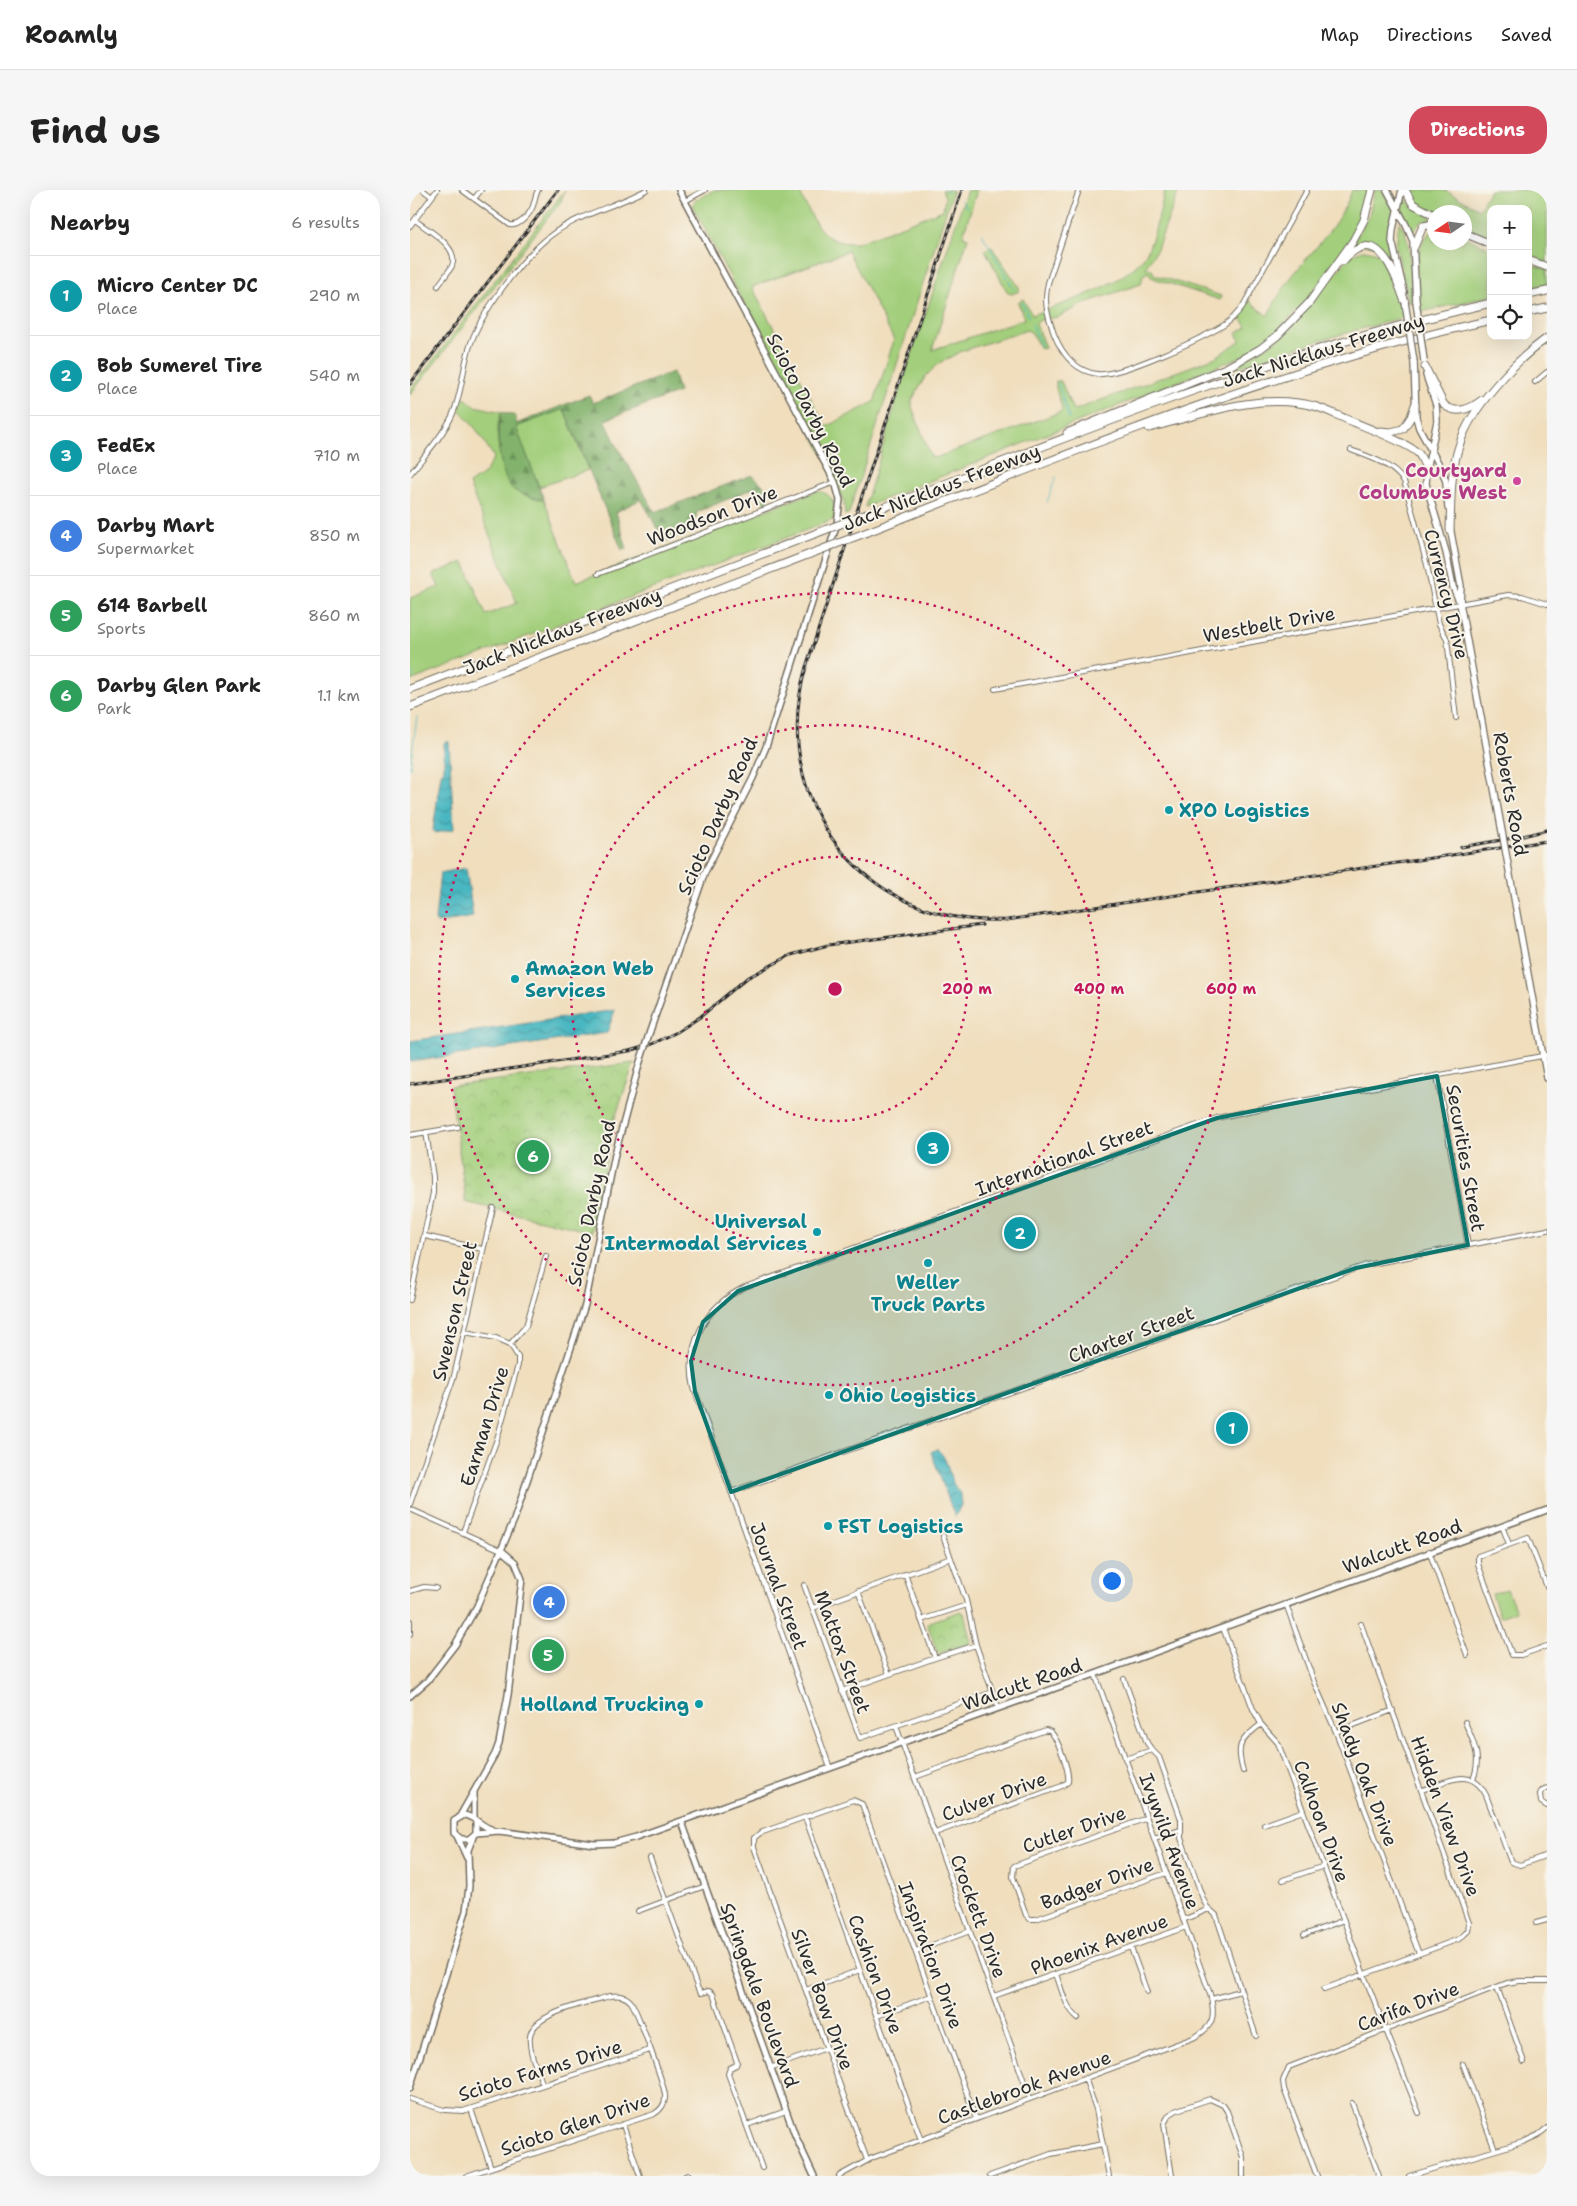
<!DOCTYPE html>
<meta charset="utf-8">
<style>
:root{--surface:#fff;--page:#f6f6f6;--text:#222;--muted:#767676;--line:#e0e0e0;--accent:#d1495b}
body{margin:0;font-family:"Shantell Sans",sans-serif;background:var(--page);color:var(--text)}
.controls{position:absolute;right:15px;top:15px;display:grid;overflow:hidden;border-radius:10px;box-shadow:0 5px 20px #0002}
.controls button{width:45px;height:45px;display:grid;place-items:center;padding:0;border:0;border-bottom:1px solid var(--line);background:var(--surface);color:var(--text);font:25px sans-serif}
.compass{position:absolute;left:1017px;top:15px;width:45px;height:45px;border-radius:50%;background:var(--surface);box-shadow:0 5px 20px #0002;rotate:257deg}
.you{position:absolute;left:701px;top:1390px;width:18px;height:18px;margin:-12px;border:4px solid #fff;border-radius:50%;background:#1a73e8;box-shadow:0 0 0 8px #1a73e833}
.badge{display:grid;place-items:center;width:32px;height:32px;border-radius:50%;background:var(--accent);color:#fff;font-size:16px;font-weight:700}
.pin{position:absolute;translate:-50% -50%;border:2px solid #fff;box-shadow:0 1px 5px #0006}
.list{margin:0;padding:0;list-style:none}
h2{display:flex;justify-content:space-between;align-items:center;height:65px;margin:0;padding:0 20px;font-size:21px}
h2 small{font-size:16px;font-weight:400;color:var(--muted)}
.list li{display:grid;grid-template-columns:32px 1fr auto;gap:15px;align-items:center;box-sizing:border-box;height:80px;padding:0 20px;border-top:1px solid var(--line)}
.list b{display:block;font-size:19px;white-space:nowrap}
.list p{margin:0;font-size:16px;white-space:nowrap;color:var(--muted)}
.list em{font-size:16px;font-style:normal;color:var(--muted)}
.icon{flex:none;width:28px;height:28px;fill:none;stroke:currentColor;stroke-width:2;stroke-linecap:round;stroke-linejoin:round}
.map{position:relative;flex:none;width:1137px;height:1986px;overflow:hidden;border-radius:20px}
header{display:flex;align-items:center;gap:30px;box-sizing:border-box;height:70px;padding:0 25px;background:var(--surface);border-bottom:1px solid var(--line)}
header strong{font-size:24px}
nav{display:flex;gap:28px;margin-inline-start:auto;font-size:18px}
.intro{display:flex;align-items:center;justify-content:space-between;box-sizing:border-box;height:120px;padding:0 30px}
h1{margin:0;font-size:35px}
.button{padding:12px 22px;border-radius:20px;background:var(--accent);color:#fff;font-size:18px;font-weight:700}
main{display:flex;gap:30px;padding:0 30px}
aside{flex:1;background:var(--surface);border-radius:20px;box-shadow:0 5px 20px #0002}
.map>svg:first-child{display:block}
</style>
<header>
<strong>Roamly</strong>
<nav><a>Map</a><a>Directions</a><a>Saved</a></nav>
</header>
<div class="intro"><h1>Find us</h1><a class="button">Directions</a></div>
<main>
<aside>
<h2>Nearby<small>6 results</small></h2>
<ul class="list">
<li><span class="badge" style="background:#0f9aa8">1</span><div><b>Micro Center DC</b><p>Place</p></div><em>290 m</em></li>
<li><span class="badge" style="background:#0f9aa8">2</span><div><b>Bob Sumerel Tire</b><p>Place</p></div><em>540 m</em></li>
<li><span class="badge" style="background:#0f9aa8">3</span><div><b>FedEx</b><p>Place</p></div><em>710 m</em></li>
<li><span class="badge" style="background:#3f7fe0">4</span><div><b>Darby Mart</b><p>Supermarket</p></div><em>850 m</em></li>
<li><span class="badge" style="background:#2e9e5b">5</span><div><b>614 Barbell</b><p>Sports</p></div><em>860 m</em></li>
<li><span class="badge" style="background:#2e9e5b">6</span><div><b>Darby Glen Park</b><p>Park</p></div><em>1.1 km</em></li>
</ul>
</aside>
<div class="map">
<svg width="1137" height="1986" viewBox="0 0 1137 1986">
<defs>
<pattern id="forest-firs" width="22" height="20" patternUnits="userSpaceOnUse" patternTransform="scale(1.25)"><rect width="22" height="20" fill="#82b26c"/><path d="M5 1l3.5 6h-7zM16 11l3.5 6h-7z" fill="#6b9159"/></pattern>
<pattern id="park-crowns" width="20" height="18" patternUnits="userSpaceOnUse" patternTransform="scale(1.25)"><rect width="20" height="18" fill="#a3cf7c"/><path d="M2 6a3 3 0 1 1 6 0M12 15a3 3 0 1 1 6 0" fill="none" stroke="#8cb26b"/></pattern>
<pattern id="water-waves" width="16" height="10" patternUnits="userSpaceOnUse" patternTransform="scale(1.25)"><rect width="16" height="10" fill="#48b7c1"/><path d="M0 5q4-4 8 0t8 0" fill="none" stroke="#3c959d"/></pattern>
</defs>
<rect width="100%" height="100%" fill="#f7f3e8"/>
<filter id="ink" filterUnits="userSpaceOnUse"><feTurbulence type="fractalNoise" baseFrequency=".02" numOctaves="2"/><feDisplacementMap in="SourceGraphic" scale="10" xChannelSelector="R" yChannelSelector="G"/><feConvolveMatrix kernelMatrix="1 2 1 2 8 2 1 2 1" color-interpolation-filters="sRGB"/></filter>
<filter id="wash" filterUnits="userSpaceOnUse"><feTurbulence type="fractalNoise" baseFrequency=".0096" numOctaves="4" result="noise"/><feDisplacementMap in="SourceGraphic" scale="20" xChannelSelector="R" yChannelSelector="G"/><feGaussianBlur stdDeviation="1.12" result="paint"/><feColorMatrix in="noise" values="0 0 0 0 0 0 0 0 0 0 0 0 0 0 0 0 0 1.4 0 .05"/><feComposite in="paint" operator="in"/></filter>
<g filter="url(#wash)">
<rect width="100%" height="100%" fill="#f0debd"/>
<path fill="#a3cf7c" stroke="#677d54" fill-rule="evenodd" d="M155 0 151 11 0 205V200Z
M304 0H388C405 29 408 55 447 53L533 20 535 7 532 0H543L439 323 435 325 434 312 425 287 282 15 286 10ZM438 61 484 150 464 212 416 237 342 97Z
M557 0H567L553 46 558 48 522 160 614 129 608 112 613 109 622 125C653 114 725 91 738 60 746 41 750 20 755 0H769L747 59 736 77 742 80 745 85 811 106 810 110 743 88 738 82 733 85 731 94 678 112 648 127 630 130 626 134 635 158 630 159 622 143 617 140 552 161 529 173 515 187 502 210V217L521 267 525 268 648 223 652 220C651 210 644 200 646 191H651L662 218 665 220 806 167 830 151 826 143 837 137 830 126 839 110 857 126C863 116 869 105 875 96 898 63 929 39 942 0H959L952 27 946 40C916 88 883 134 835 165L455 317 486 212Z
M965 0H972L984 21 978 47 979 67C969 55 955 51 940 59L959 25Z
M999 0H1034L1069 19 1080 0H1137V73L1118 66V19H1081V49L1055 37 1054 22C1034 23 1006 25 999 0Z
M996 9 1003 17 1024 29 1011 32 1003 42 992 20Z
M989 32C1005 51 998 87 1002 112L999 113 986 56Z
M1024 40V52H1054L1055 47 1081 59V106L1011 122C1007 98 999 55 1024 40Z
M581 56 609 97V101L602 104 598 103 575 60Z
M954 60C961 61 968 62 972 67 983 80 991 110 994 127L901 153 825 178V176L864 152 882 137 940 66 947 62Z
M1118 74 1137 79V94L1118 98Z
M52 206 65 216 92 222C82 242 91 269 96 289L118 304 134 310 166 392 407 301C424 303 426 316 423 330L0 491V408L29 397 23 384 54 372 76 425 107 413 59 294 75 283 84 267 66 239 48 218Z
M154 219 178 280 129 297 106 237Z
M1097 1399 1106 1421 1090 1427 1082 1404Z"/>
<path fill="url(#forest-firs)" stroke="#566e4c" d="M263 182 269 202 195 230 207 256 245 322 342 285 353 295 360 316 356 317 346 297 287 322 285 331 279 343 255 351 231 309 206 322 217 359 212 360 154 219 106 237 134 310C128 309 109 304 104 300 89 289 84 238 92 222L106 226V234L179 205 183 213Z"/>
<path fill="url(#park-crowns)" stroke="#677d54" d="M224 873 205 928 182 1042 55 1012V1004L40 896Z
M551 1421 554 1423 561 1453 528 1464 517 1433Z"/>
<path fill="url(#water-waves)" stroke="#3a7176" d="M36 552H39L44 639 25 643 23 640 31 584 34 580V553Z
M56 678 63 727 27 733 25 730 30 683Z
M205 820 197 843 0 872V851Z
M527 1259C541 1270 537 1291 550 1303L551 1315 545 1327 521 1262Z"/>
<g fill="none" stroke-linecap="round" stroke-linejoin="round">
<path stroke="#48b7c1" stroke-width="1" d="M537 0V2
M551 10 557 18
M572 44 604 100
M612 113 619 127
M622 134 631 156
M648 193 659 229
M637 312 646 287
M0 482 3 487
M0 578 7 527"/>
</g>
</g>
<g filter="url(#ink)">
<g fill="none" stroke-linecap="round" stroke-linejoin="round">
<g stroke="#706a5e" stroke-width="6">
<path id="street" d="M13 0 22 7
M52 0 100 35C109 37 120 24 123 16 125 10 125 5 128 0
M669 0 638 93C633 112 638 126 644 144 652 164 665 181 687 184 709 187 793 148 814 135 822 130 827 124 833 116L897 0
M64 9 71 0
M275 11 295 0
M5 30C17 40 50 56 42 76 38 83 32 90 28 96
M0 36 27 0
M1125 192 1137 182
M941 260C962 268 980 273 994 291L1017 375 1029 434 1037 449 1046 528
M0 284C14 266 32 247 42 226 52 204 52 182 59 159 69 124 111 69 140 46 168 24 205 17 236 0
M188 384 425 292
M585 499 1098 405 1112 406 1137 414
M1027 886 1058 1055
M0 945 48 937
M15 1046 72 1059
M0 1110 23 1003V987L16 942
M100 1154 116 1136 136 1066
M321 1302 956 1075 1137 1040
M0 1314 44 1186 83 1018
M0 1319 91 1360
M1092 1336 1099 1354
M53 1342 87 1249 108 1175V1167L100 1154 86 1148 55 1142
M533 1346 556 1410 566 1455 588 1517
M1019 1361 1057 1465
M495 1384 525 1468
M394 1395 450 1548 583 1502
M1137 1397 1118 1348 1068 1366V1374L1102 1465H1111L1137 1456
M0 1401 14 1397 26 1398
M448 1401 479 1484
M876 1414 904 1492 926 1542 1009 1764
M403 1418 541 1368
M511 1430 557 1415
M0 1431V1444
M813 1438 843 1519 851 1534 868 1553 954 1785 1009 1923
M714 1489 737 1553 742 1560
M432 1501 525 1468 566 1455
M1055 1532C1064 1554 1072 1566 1063 1590
M486 1536 620 1908
M926 1542 983 1520
M715 1569 742 1560 749 1567 771 1629V1648L793 1709 797 1717 806 1725 846 1846
M420 1578 284 1198C274 1154 296 1116 335 1097L807 928 838 921 1137 865
M833 1581C825 1553 831 1551 851 1534
M505 1587 636 1540 641 1542C648 1550 660 1581 658 1592L652 1596 525 1643
M1137 1598 1132 1600 1130 1604 1131 1612 1137 1616
M1012 1600C1036 1592 1061 1575 1076 1605L1101 1672 1110 1675 1137 1665
M395 1627 511 1950
M737 1628 604 1676 603 1687 616 1725 620 1729H626L756 1683
M854 1635 893 1621
M744 1648 771 1640
M240 1668 288 1799 291 1803 299 1801 303 1804 327 1872 326 1875 320 1878 318 1884 352 1978
M873 1690 914 1676
M228 1721 295 1696
M773 1730 799 1719
M1126 1733 1137 1730
M894 1745 934 1730
M721 1758 737 1802
M506 1761 560 1741
M646 1784C652 1800 655 1817 668 1828
M1087 1797 1114 1872
M914 1799 1049 1749 1058 1741 1059 1733 951 1434
M396 1800 450 1780
M584 1806 776 1737
M802 1809 830 1801
M467 1826 521 1806
M1053 1874 1085 1960
M360 1878 416 1858
M675 1888 686 1919 699 1986
M0 1909 34 1920 53 1921 240 1860
M942 1913 969 1986
M61 1919 81 1978
M213 1935 230 1986
M337 1935 376 1921
M457 1970 344 1657V1648L350 1643 443 1610 452 1614 566 1929
M56 1986 244 1924C251 1920 256 1913 255 1905 254 1894 227 1820 221 1812 215 1805 208 1805 200 1806 180 1812 123 1823 120 1846 118 1862 128 1881 133 1895
M275 1986 279 1985
M429 1986 462 1968 783 1848C804 1837 806 1826 800 1804L685 1484
M580 1986 641 1964 693 1954
M762 1986 754 1934 759 1925 767 1920 800 1909 813 1915 817 1921 833 1967V1986
M907 1986 874 1899 873 1891 879 1877 1097 1793 1110 1791H1137
M999 1986 1113 1952 1128 1945 1137 1938"/>
</g>
<g stroke="#706a5e" stroke-width="8">
<path id="secondary" d="M240 841 295 682 343 588 356 557 427 334 430 310 425 292 269 0
M0 1506 17 1491 45 1455 67 1416 104 1330 175 1115 205 964 229 875
M64 1602V1628
M50 1626 85 1564 89 1553 98 1505 112 1389 105 1372 91 1360
M66 1632V1643L59 1649H51L44 1643V1631L54 1625C64 1626 71 1636 81 1639
M272 1632 385 1945 404 1986
M66 1643 89 1641 184 1654 204 1653 226 1647 685 1484 1137 1320
M47 1646 57 1668
M0 1898 56 1721 59 1696 58 1660 63 1647"/>
</g>
<g stroke="#706a5e" stroke-width="8">
<path id="primary" d="M977 0 996 35 1003 51 1006 111
M992 0 983 39 982 51 994 102
M1004 172 1006 227 1009 238 1032 280 1036 292 1038 318
M1016 185 1026 215 1027 231 1017 279 1016 294 1036 362 1043 397 1050 413 1091 636
M1040 337 1051 396 1050 412
M1105 713 1137 888"/>
</g>
<g stroke="#706a5e" stroke-width="9">
<path id="highway" d="M995 0 1003 14 1024 25
M1054 43 1081 54
M1004 57 1013 36 1024 34
M1118 70 1137 77
M933 71C968 31 985 84 995 112
M1118 105 1137 101
M1118 122 1137 118
M1015 177 1034 215C1047 225 1060 219 1072 210
M739 238C793 224 848 202 904 216 918 220 932 228 946 233 961 239 997 253 1008 263 1012 267 1013 274 1017 279
M970 241 981 242 993 239 1001 227 1005 215
M657 243 816 178 850 159 867 146 899 113 943 51 954 30 962 0
M462 322C666 244 867 161 1081 113
M1040 340C1041 311 1040 281 1050 253 1062 216 1106 170 1137 148
M455 343C660 263 865 178 1081 130
M0 499 407 343
M0 517 400 364"/>
</g>
<use href="#street" stroke="#fff" stroke-width="4"/>
<use href="#secondary" stroke="#fff" stroke-width="5"/>
<use href="#primary" stroke="#fff" stroke-width="5.5"/>
<use href="#highway" stroke="#fff" stroke-width="7"/>
<g stroke="#2b2b2b" stroke-width="3">
<path id="rail" d="M552 0 396 477C364 585 422 695 532 724 554 730 575 731 597 730L1137 651
M0 194 148 0
M1051 657 1109 647 1137 640
M0 894 219 861 240 855 267 842 290 827 337 788 381 765 418 755 572 735"/>
</g>
<use href="#rail" stroke="#f7f3e8" stroke-width="1" stroke-dasharray="4" stroke-linecap="butt"/>
<g stroke="#706a5e" stroke-width="8" stroke-linecap="butt">
<path id="secondary-bridge" d="M229 875 240 841"/>
</g>
<g stroke="#706a5e" stroke-width="8" stroke-linecap="butt">
<path id="primary-bridge" d="M1006 111 1014 171
M995 112 1004 172
M1091 636 1105 713"/>
</g>
<g stroke="#706a5e" stroke-width="9" stroke-linecap="butt">
<path id="highway-bridge" d="M407 343 462 322
M400 364 455 343"/>
</g>
<use href="#secondary-bridge" stroke="#fff" stroke-width="5"/>
<use href="#primary-bridge" stroke="#fff" stroke-width="5.5"/>
<use href="#highway-bridge" stroke="#fff" stroke-width="7"/>
</g>
</g>
<path fill="#0f766e" fill-opacity="0.2" stroke="#0f766e" stroke-width="4" stroke-linejoin="round" d="M1027 886 1058 1055 946 1078 321 1302 285 1202 281 1171 293 1132 328 1101 807 928Z"/>
<g fill="none" stroke="#c2185b" stroke-width="2.5" stroke-dasharray="2.5 5">
<circle cx="425" cy="799" r="132"/>
<circle cx="425" cy="799" r="264"/>
<circle cx="425" cy="799" r="396"/>
</g>
<circle fill="#d1479c" stroke="#f7f3e8" stroke-width="2" cx="1107" cy="291" r="5"/>
<g fill="#0f9aa8" stroke="#f7f3e8" stroke-width="2">
<circle cx="759" cy="620" r="5"/>
<circle cx="105" cy="789" r="5"/>
<circle cx="407" cy="1042" r="5"/>
<circle cx="518" cy="1073" r="5"/>
<circle cx="419" cy="1205" r="5"/>
<circle cx="418" cy="1336" r="5"/>
<circle cx="289" cy="1514" r="5"/>
</g>
<g text-anchor="middle" stroke-width="4" stroke-linejoin="round" paint-order="stroke">
<g font-size="19" fill="#2b2b2b" stroke="#f7f3e8">
<text transform="translate(913 160) rotate(-17)" y="7">Jack Nicklaus Freeway</text>
<text transform="translate(401 220) rotate(63)" y="7">Scioto Darby Road</text>
<text transform="translate(531 297) rotate(-21)" y="7">Jack Nicklaus Freeway</text>
<text transform="translate(302 325) rotate(-21)" y="7">Woodson Drive</text>
<text transform="translate(1037 404) rotate(76)" y="7">Currency Drive</text>
<text transform="translate(859 434) rotate(-10)" y="7">Westbelt Drive</text>
<text transform="translate(152 441) rotate(-21)" y="7">Jack Nicklaus Freeway</text>
<text transform="translate(1101 604) rotate(80)" y="7">Roberts Road</text>
<text transform="translate(307 626) rotate(-66)" y="7">Scioto Darby Road</text>
<text transform="translate(654 968) rotate(-20)" y="7">International Street</text>
<text transform="translate(1056 968) rotate(80)" y="7">Securities Street</text>
<text transform="translate(181 1013) rotate(-78)" y="7">Scioto Darby Road</text>
<text transform="translate(44 1121) rotate(-77)" y="7">Swenson Street</text>
<text transform="translate(721 1144) rotate(-20)" y="7">Charter Street</text>
<text transform="translate(74 1236) rotate(-73)" y="7">Earman Drive</text>
<text transform="translate(992 1356) rotate(-20)" y="7">Walcutt Road</text>
<text transform="translate(369 1396) rotate(70)" y="7">Journal Street</text>
<text transform="translate(433 1462) rotate(70)" y="7">Mattox Street</text>
<text transform="translate(612 1494) rotate(-19)" y="7">Walcutt Road</text>
<text transform="translate(955 1584) rotate(69)" y="7">Shady Oak Drive</text>
<text transform="translate(584 1606) rotate(-20)" y="7">Culver Drive</text>
<text transform="translate(1036 1626) rotate(70)" y="7">Hidden View Drive</text>
<text transform="translate(912 1631) rotate(70)" y="7">Calhoon Drive</text>
<text transform="translate(664 1639) rotate(-19)" y="7">Cutler Drive</text>
<text transform="translate(760 1651) rotate(70)" y="7">Ivywild Avenue</text>
<text transform="translate(687 1693) rotate(-20)" y="7">Badger Drive</text>
<text transform="translate(569 1726) rotate(70)" y="7">Crockett Drive</text>
<text transform="translate(689 1754) rotate(-20)" y="7">Phoenix Avenue</text>
<text transform="translate(521 1765) rotate(70)" y="7">Inspiration Drive</text>
<text transform="translate(466 1784) rotate(70)" y="7">Cashion Drive</text>
<text transform="translate(350 1805) rotate(70)" y="7">Springdale Boulevard</text>
<text transform="translate(413 1809) rotate(70)" y="7">Silver Bow Drive</text>
<text transform="translate(998 1816) rotate(-21)" y="7">Carifa Drive</text>
<text transform="translate(130 1880) rotate(-17)" y="7">Scioto Farms Drive</text>
<text transform="translate(614 1897) rotate(-20)" y="7">Castlebrook Avenue</text>
<text transform="translate(165 1934) rotate(-19)" y="7">Scioto Glen Drive</text>
</g>
<g font-size="19" font-weight="bold" fill="#b23c85" stroke="#f7f3e8" text-anchor="end">
<text x="1097" y="287">Courtyard<tspan x="1097" dy="22">Columbus West</tspan></text>
</g>
<g font-size="19" font-weight="bold" fill="#0d838f" stroke="#f7f3e8" text-anchor="start">
<text x="769" y="627">XPO Logistics</text>
<text x="115" y="785">Amazon Web<tspan x="115" dy="22">Services</tspan></text>
<text x="397" y="1038" text-anchor="end">Universal<tspan x="397" dy="22">Intermodal Services</tspan></text>
<text x="518" y="1099" text-anchor="middle">Weller<tspan x="518" dy="22">Truck Parts</tspan></text>
<text x="429" y="1212">Ohio Logistics</text>
<text x="428" y="1343">FST Logistics</text>
<text x="279" y="1521" text-anchor="end">Holland Trucking</text>
</g>
</g>
<circle cx="425" cy="799" r="8" fill="#c2185b" stroke="#f7f3e8" stroke-width="2.5"/>
<g font-size="15" text-anchor="middle" font-weight="bold" fill="#c2185b" stroke="#f7f3e8" stroke-width="4" stroke-linejoin="round" paint-order="stroke">
<text x="557" y="804">200 m</text>
<text x="689" y="804">400 m</text>
<text x="821" y="804">600 m</text>
</g>
</svg>
<div class="controls">
<button>+</button>
<button>−</button>
<button><svg class="icon" aria-label="locate" viewBox="0 0 24 24"><circle cx="12" cy="12" r="6"/><path d="M12 2v4M12 18v4M2 12h4M18 12h4"/></svg></button>
</div>
<svg class="compass" viewBox="-18 -18 36 36"><path d="M0-13l5 13h-10z" fill="#e53935"/><path d="M0 13l5-13h-10z" fill="#767676"/></svg>
<div class="you"></div>
<div class="pin badge" style="left:822px;top:1238px;background:#0f9aa8">1</div>
<div class="pin badge" style="left:610px;top:1043px;background:#0f9aa8">2</div>
<div class="pin badge" style="left:523px;top:958px;background:#0f9aa8">3</div>
<div class="pin badge" style="left:139px;top:1412px;background:#3f7fe0">4</div>
<div class="pin badge" style="left:138px;top:1465px;background:#2e9e5b">5</div>
<div class="pin badge" style="left:123px;top:966px;background:#2e9e5b">6</div>
</div>
</main>
